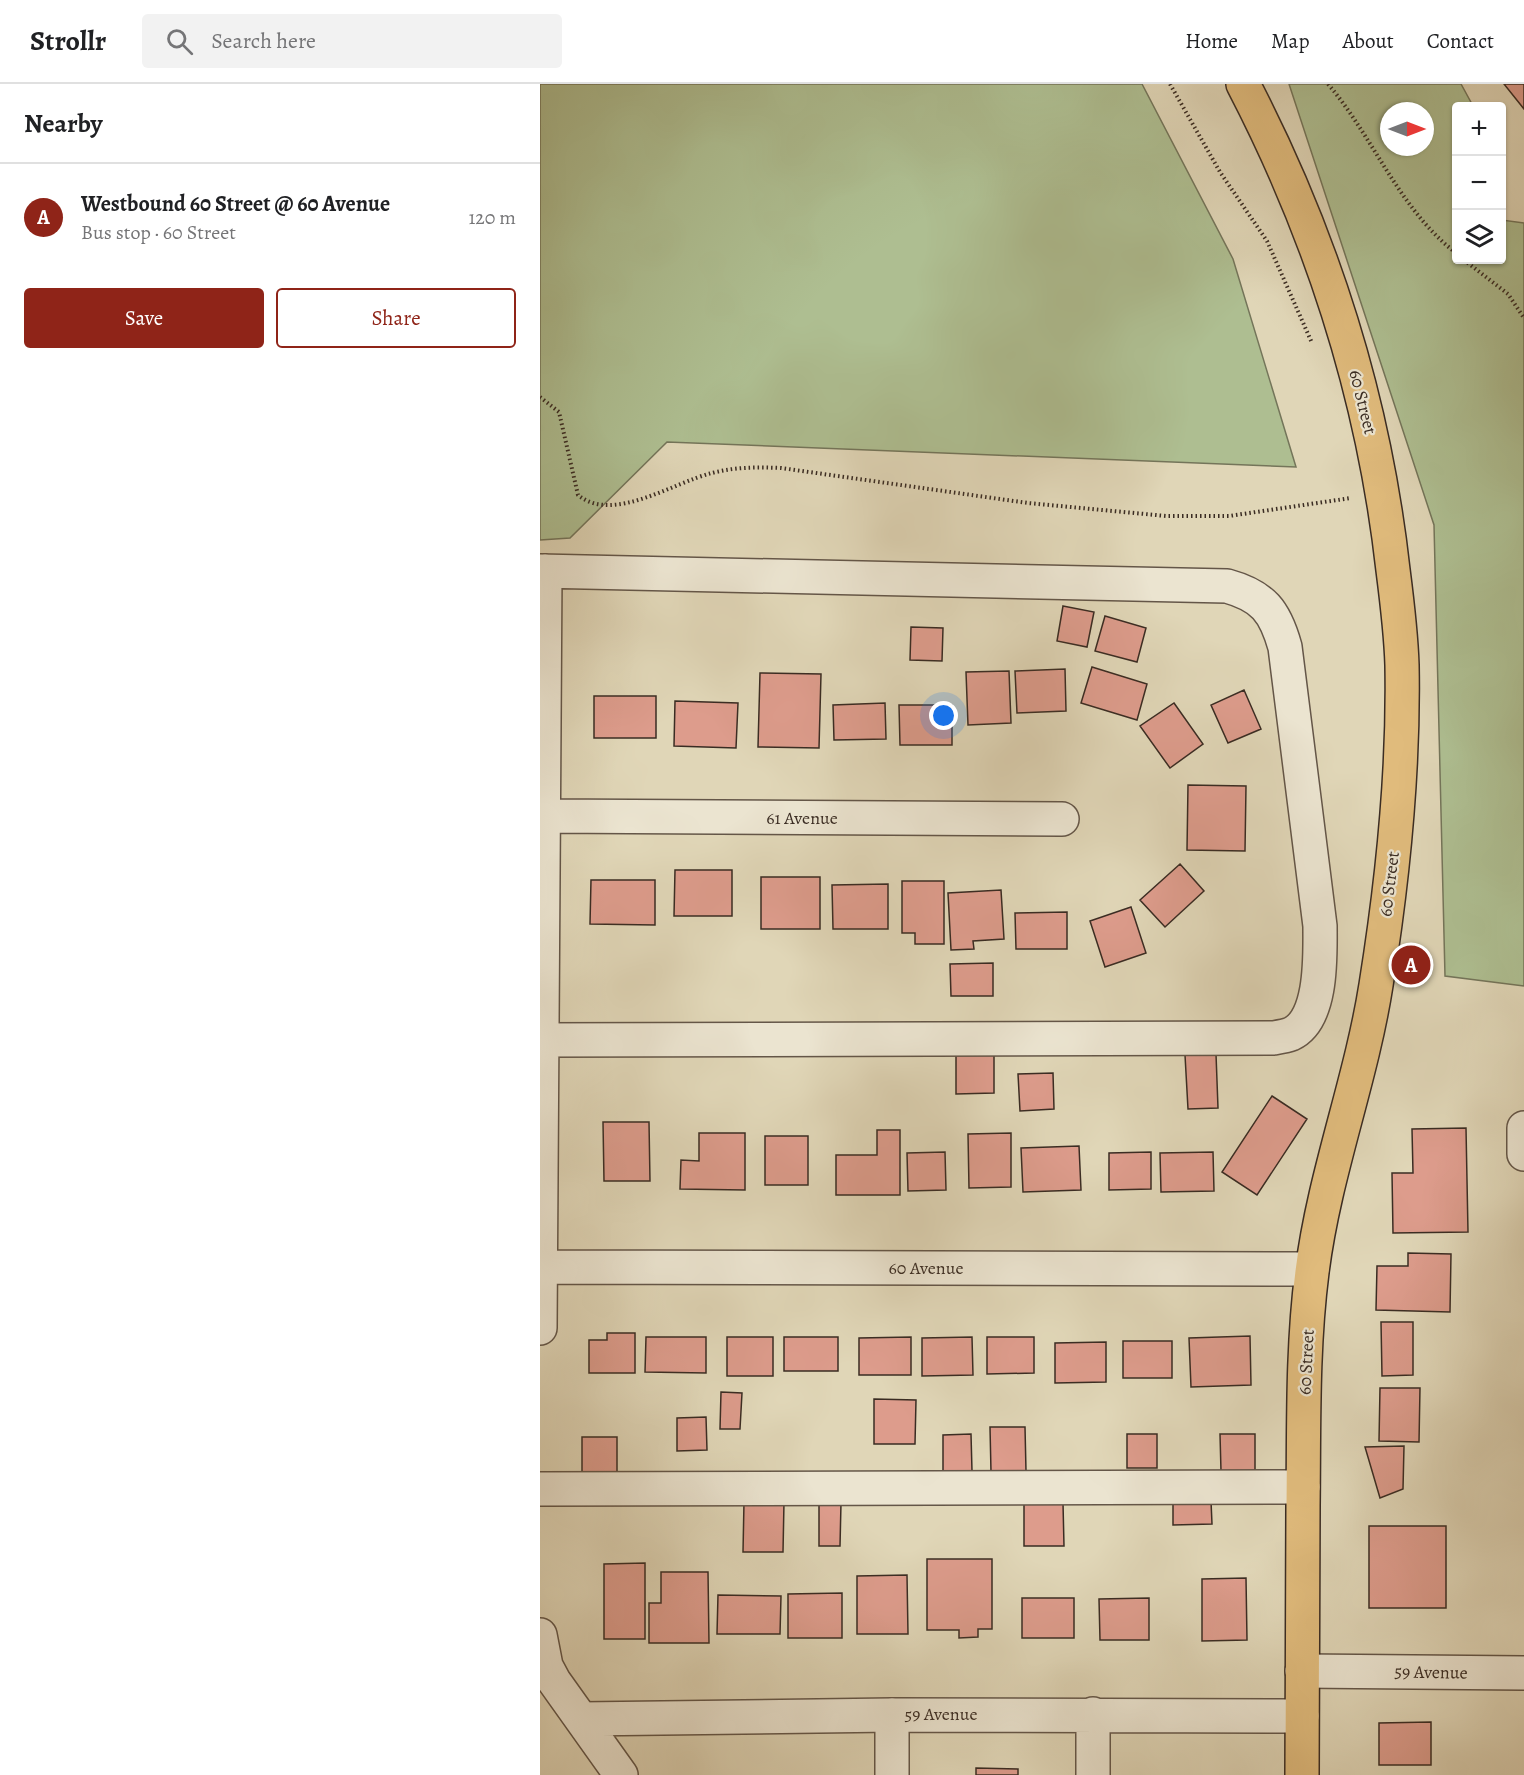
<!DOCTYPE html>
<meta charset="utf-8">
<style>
:root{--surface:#fff;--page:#f2f2f2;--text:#202124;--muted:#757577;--line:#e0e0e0;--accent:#8f2418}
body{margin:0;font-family:Alegreya,serif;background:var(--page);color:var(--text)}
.controls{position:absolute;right:18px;top:18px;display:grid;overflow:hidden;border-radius:6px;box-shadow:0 2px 4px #0004}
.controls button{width:54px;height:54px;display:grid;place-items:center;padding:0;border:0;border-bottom:2px solid var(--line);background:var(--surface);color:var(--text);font:30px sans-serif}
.compass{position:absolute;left:840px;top:18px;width:54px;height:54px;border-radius:50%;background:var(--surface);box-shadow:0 2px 4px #0004;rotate:90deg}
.you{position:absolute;left:404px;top:632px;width:21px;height:21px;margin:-15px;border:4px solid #fff;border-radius:50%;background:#1a73e8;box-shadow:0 0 0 9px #1a73e833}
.badge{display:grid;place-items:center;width:39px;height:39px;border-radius:50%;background:var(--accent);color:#fff;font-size:20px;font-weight:700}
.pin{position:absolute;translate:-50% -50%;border:3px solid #fff;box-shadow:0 2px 6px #0006}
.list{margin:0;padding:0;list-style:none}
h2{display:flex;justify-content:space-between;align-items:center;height:78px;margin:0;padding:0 24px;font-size:26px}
h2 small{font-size:20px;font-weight:400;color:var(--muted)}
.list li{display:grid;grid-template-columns:39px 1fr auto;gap:18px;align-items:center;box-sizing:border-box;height:108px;padding:0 24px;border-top:2px solid var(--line)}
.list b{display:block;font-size:22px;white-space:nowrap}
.list p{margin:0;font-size:20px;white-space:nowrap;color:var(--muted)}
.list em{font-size:20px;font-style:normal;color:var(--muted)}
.actions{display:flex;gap:12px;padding:18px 24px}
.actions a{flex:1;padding:14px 0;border:2px solid var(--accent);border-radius:6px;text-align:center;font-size:21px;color:var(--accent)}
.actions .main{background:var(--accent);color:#fff}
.icon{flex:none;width:33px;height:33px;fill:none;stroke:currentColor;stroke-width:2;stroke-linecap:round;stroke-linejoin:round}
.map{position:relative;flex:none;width:984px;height:1691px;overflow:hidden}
header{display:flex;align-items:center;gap:36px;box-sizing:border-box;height:84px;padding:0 30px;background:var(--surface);border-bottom:2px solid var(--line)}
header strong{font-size:28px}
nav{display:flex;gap:33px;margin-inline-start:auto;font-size:21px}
.search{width:420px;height:54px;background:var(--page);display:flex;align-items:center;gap:15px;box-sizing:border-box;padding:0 21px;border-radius:6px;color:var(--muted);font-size:22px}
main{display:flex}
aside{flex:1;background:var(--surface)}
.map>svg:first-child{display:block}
</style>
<header>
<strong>Strollr</strong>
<div class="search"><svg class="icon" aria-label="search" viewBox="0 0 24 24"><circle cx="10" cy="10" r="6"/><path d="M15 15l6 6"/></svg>Search here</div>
<nav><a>Home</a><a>Map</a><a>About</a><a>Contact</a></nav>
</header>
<main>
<aside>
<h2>Nearby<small></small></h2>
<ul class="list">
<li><span class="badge">A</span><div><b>Westbound 60 Street @ 60 Avenue</b><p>Bus stop · 60 Street</p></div><em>120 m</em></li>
</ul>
<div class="actions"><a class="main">Save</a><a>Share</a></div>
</aside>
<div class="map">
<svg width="984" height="1691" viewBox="0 0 984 1691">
<rect width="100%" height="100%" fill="#e0d6b7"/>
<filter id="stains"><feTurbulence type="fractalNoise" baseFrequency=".00333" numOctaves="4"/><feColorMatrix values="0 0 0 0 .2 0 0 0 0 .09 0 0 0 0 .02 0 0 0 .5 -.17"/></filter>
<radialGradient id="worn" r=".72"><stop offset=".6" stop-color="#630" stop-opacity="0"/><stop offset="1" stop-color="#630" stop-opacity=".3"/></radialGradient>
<path fill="#aebe91" stroke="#74755a" stroke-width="1.5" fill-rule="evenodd" d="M0 0H602L693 175 756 383 127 358 30 454 0 456Z
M749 0H921L933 22H916V176H962V136L984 139V902L905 892 894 441ZM849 27H885V63H849Z"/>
<path fill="#dd9c8c" stroke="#3a2c23" stroke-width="1.5" d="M964 0H984V25Z
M523 522 554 528 547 563 517 557Z
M565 532 606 544 597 578 555 567Z
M371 543 403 544 402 577 370 576Z
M552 583 607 600 597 636 541 619Z
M525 585 526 627 477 629 475 587Z
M469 587 471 639 428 641 426 588Z
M220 589 281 590 279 664 218 663Z
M704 606 721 645 688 659 671 621Z
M54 612H116V654H54Z
M135 617 198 619 196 664 134 662Z
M345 619 346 655 294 656 293 621Z
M634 619 663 660 630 684 600 642Z
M359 621H412V661H360Z
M648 701 706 702 705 767 647 766Z
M640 780 664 807 625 843 600 816Z
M135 786H192V832H134Z
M221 793H280V845H221Z
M51 796H115V841L50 840Z
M362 797H404V860H375V849H362Z
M348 800V845H293L292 801Z
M461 806 464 855 433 857 434 865 411 866 408 809Z
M591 823 606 869 565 883 550 837Z
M527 828V865H476L475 829Z
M453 879V912H411L410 880Z
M416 970H454V1009L416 1010Z
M676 970 678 1024 648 1025 645 971Z
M513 989 514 1025 480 1027 478 990Z
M732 1012 767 1035 717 1111 682 1088Z
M63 1038H109L110 1097H64Z
M926 1044 928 1148 853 1149 852 1089H873L872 1045Z
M337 1046H360V1111H296V1071H337Z
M159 1049H205V1106L140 1105 141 1076 159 1077Z
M471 1049V1103L429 1104 428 1050Z
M225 1052H268V1101H225Z
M539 1062 541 1106 483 1108 481 1064Z
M405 1068 406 1106 368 1107 367 1069Z
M611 1068V1105L569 1106V1069Z
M673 1068 674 1107 621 1108 620 1069Z
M868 1169 911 1170 910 1228 836 1226 837 1182H868Z
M841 1238H873V1291L842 1292Z
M67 1249H95V1289H49V1256H67Z
M710 1252 711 1301 651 1303 649 1254Z
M106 1253H166V1289L105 1288Z
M187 1253H233V1292H187Z
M244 1253H298V1287H244Z
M371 1253V1291H319V1254Z
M432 1253 433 1291 382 1292V1254Z
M447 1253H494V1289L447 1290Z
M583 1257H632V1294H583Z
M566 1258V1298L515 1299V1259Z
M840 1304H880L879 1358 839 1357Z
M181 1308 202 1309 200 1345H180Z
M334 1315 376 1316 375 1360H334Z
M166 1333 167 1366 137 1367V1334Z
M450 1343H485L486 1387 451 1388Z
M431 1350 432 1387H403V1351Z
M587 1350H617V1384H587Z
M680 1350H715V1387H681Z
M42 1353H77V1391L42 1390Z
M864 1362 863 1405 840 1414 825 1363Z
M633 1417H671L672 1440 633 1441Z
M204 1418H244L243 1468H203Z
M279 1419H301L300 1462H279Z
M523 1419 524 1462H484V1420Z
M829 1442H906V1524H829Z
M387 1475H452V1545H438V1553L419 1554V1546H387Z
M105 1479V1555H64V1480Z
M121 1488H168L169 1559H109V1519H121Z
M367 1491 368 1550H317V1492Z
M706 1494 707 1556 662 1557V1495Z
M302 1509V1554H248V1510Z
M178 1511 241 1512 240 1550H177Z
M482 1514H534V1554H482Z
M609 1514V1556H560L559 1515Z
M891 1638V1681H839V1639Z
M436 1684 478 1685V1691H436Z"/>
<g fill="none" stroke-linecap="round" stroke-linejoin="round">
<g stroke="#645648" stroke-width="36">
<path id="minor" d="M0 487 687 502C723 512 735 527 745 563L780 842C780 870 783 935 751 950 746 952 739 953 733 954L1 956
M3 732 522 735
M984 1044V1070
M0 1183 772 1185
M0 1244 5 487
M0 1405 763 1403
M0 1551 6 1582 14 1597 81 1691
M762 1587 984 1589
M553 1630V1691
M41 1635 352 1631 762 1632
M352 1691V1631"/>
</g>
<g stroke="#3a2c23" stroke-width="36">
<path id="major" d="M703 0C782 152 834 316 853 486 857 517 861 549 862 581 864 688 853 795 836 901 821 997 784 1091 772 1188 762 1266 764 1344 763 1422 763 1512 762 1601 762 1691"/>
</g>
<path stroke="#3a2c23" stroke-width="4" stroke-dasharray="1.5 3" stroke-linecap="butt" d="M630 0 680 88 727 157 772 259
M788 0C834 54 859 125 916 169
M924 176 968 210 984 234
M0 313 19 328 38 411C73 440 134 398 172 389 195 383 217 383 241 384L488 419 626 432H689L811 414"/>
<use href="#minor" stroke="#ebe4d0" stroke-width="33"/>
<use href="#major" stroke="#e0bb7c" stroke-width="33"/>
</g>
<g text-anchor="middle" stroke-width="4.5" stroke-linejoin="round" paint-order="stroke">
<g font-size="18" fill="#3a2c23" stroke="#ebe4d0">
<text transform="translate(823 318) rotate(76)" y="6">60 Street</text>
<text x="262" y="740">61 Avenue</text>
<text transform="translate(849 800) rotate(-83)" y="6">60 Street</text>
<text x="386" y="1190">60 Avenue</text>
<text transform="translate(766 1278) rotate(-87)" y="6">60 Street</text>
<text transform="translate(891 1588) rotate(1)" y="6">59 Avenue</text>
<text x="401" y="1636">59 Avenue</text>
</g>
</g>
<rect width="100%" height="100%" filter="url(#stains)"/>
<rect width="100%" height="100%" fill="url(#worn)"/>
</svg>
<div class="controls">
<button>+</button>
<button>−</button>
<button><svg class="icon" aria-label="layers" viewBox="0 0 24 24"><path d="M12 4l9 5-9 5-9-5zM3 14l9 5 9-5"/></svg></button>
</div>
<svg class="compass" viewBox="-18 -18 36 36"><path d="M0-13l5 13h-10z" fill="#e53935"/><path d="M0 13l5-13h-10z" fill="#757577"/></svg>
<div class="you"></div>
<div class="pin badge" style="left:871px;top:881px">A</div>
</div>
</main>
